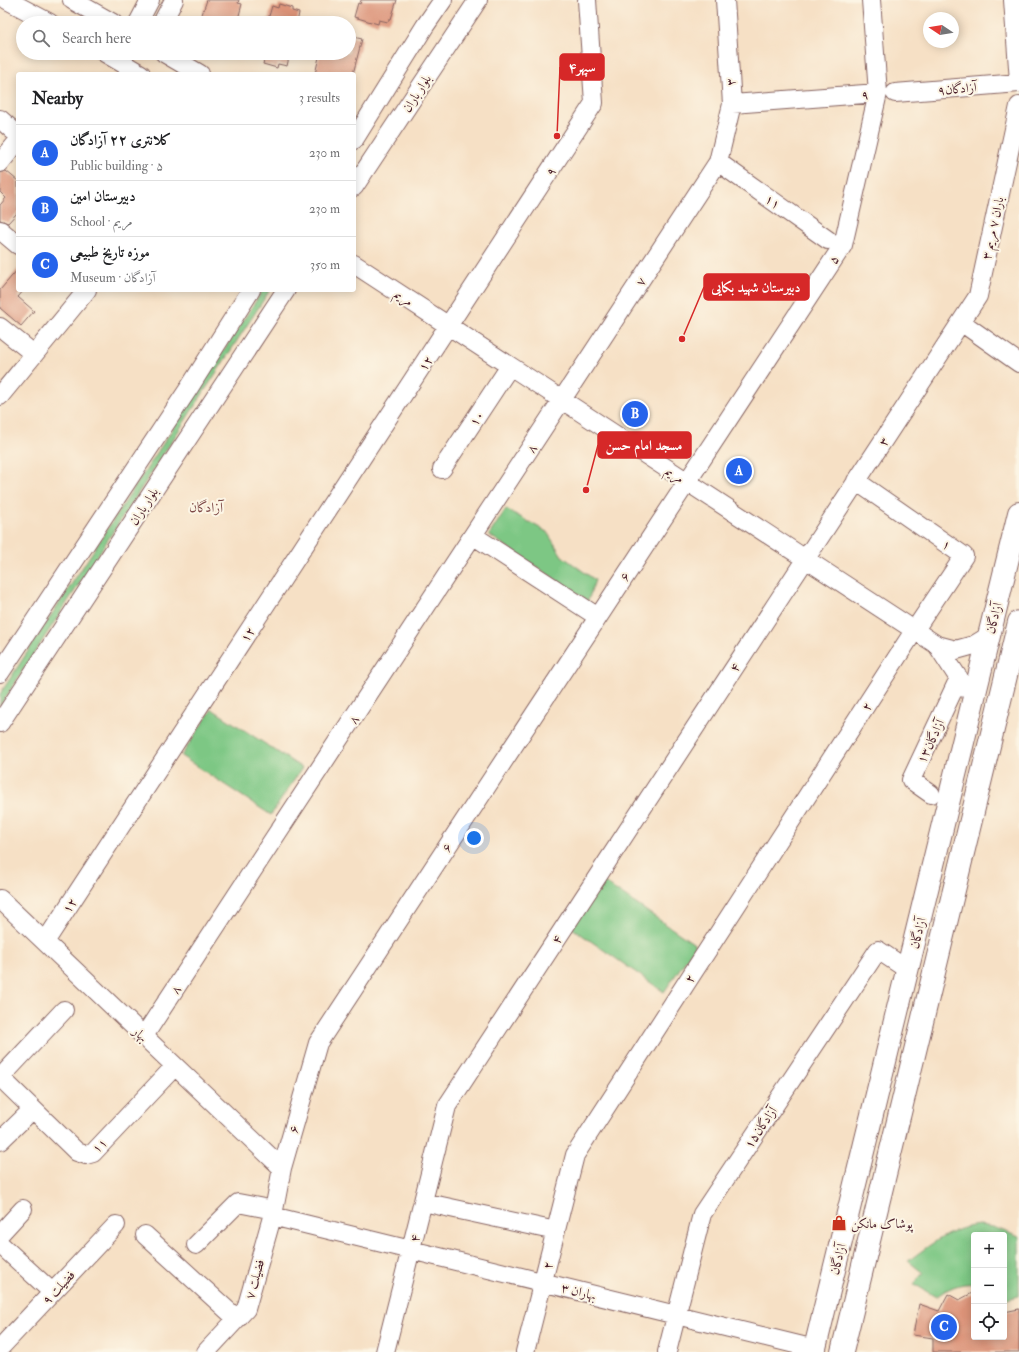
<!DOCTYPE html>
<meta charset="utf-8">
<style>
:root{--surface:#fff;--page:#f2f2f2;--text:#202124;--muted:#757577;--line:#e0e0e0;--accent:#2563eb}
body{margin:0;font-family:"IM FELL Double Pica",Amiri,serif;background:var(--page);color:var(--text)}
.controls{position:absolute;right:12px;bottom:12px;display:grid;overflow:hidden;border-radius:4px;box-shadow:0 2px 10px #0003}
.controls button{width:36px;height:36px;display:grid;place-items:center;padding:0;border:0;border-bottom:1px solid var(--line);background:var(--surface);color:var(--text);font:20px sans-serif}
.compass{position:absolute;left:923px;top:12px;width:36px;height:36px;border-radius:50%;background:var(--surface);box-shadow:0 2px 10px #0003;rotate:282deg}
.you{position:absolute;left:474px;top:838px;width:14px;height:14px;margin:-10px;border:3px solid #fff;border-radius:50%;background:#1a73e8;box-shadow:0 0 0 6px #1a73e833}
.badge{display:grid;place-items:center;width:26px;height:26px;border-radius:50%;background:var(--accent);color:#fff;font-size:13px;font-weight:700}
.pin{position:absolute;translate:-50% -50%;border:2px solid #fff;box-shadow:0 1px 4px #0006}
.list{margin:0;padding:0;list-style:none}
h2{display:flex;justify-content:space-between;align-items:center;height:52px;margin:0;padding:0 16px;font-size:17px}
h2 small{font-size:13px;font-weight:400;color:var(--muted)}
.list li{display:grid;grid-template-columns:26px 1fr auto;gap:12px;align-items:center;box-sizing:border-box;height:56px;padding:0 16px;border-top:1px solid var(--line)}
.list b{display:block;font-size:15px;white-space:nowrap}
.list p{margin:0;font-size:13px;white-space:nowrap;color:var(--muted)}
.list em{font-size:13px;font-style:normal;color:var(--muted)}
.icon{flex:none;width:22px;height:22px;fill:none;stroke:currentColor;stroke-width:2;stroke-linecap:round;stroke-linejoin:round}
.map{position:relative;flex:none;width:1019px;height:1352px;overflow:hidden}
.search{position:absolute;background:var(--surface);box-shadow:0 2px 10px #0003;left:16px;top:16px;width:340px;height:44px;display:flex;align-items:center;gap:10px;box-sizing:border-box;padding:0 14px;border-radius:22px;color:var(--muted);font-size:15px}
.panel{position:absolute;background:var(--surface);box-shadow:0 2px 10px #0003;left:16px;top:72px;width:340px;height:220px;border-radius:4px}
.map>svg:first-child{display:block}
</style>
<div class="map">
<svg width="1019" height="1352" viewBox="0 0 1019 1352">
<rect width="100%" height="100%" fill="#fcf5e5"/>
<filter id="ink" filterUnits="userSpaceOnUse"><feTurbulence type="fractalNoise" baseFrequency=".025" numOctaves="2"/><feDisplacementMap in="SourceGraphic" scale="8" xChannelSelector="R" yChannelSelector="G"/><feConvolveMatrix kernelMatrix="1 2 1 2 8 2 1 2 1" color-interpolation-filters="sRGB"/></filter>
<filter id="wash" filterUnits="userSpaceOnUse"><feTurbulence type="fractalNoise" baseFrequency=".012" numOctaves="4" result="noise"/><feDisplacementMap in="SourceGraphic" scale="16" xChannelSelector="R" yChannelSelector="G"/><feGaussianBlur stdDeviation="0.9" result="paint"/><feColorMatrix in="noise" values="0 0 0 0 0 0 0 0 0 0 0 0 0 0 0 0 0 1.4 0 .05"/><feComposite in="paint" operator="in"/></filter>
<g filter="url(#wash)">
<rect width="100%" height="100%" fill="#f6e0c5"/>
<path fill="#7dc784" stroke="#647358" d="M263 290H270L0 706V694Z
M506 509 547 532 562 556 595 580 588 601 489 535Z
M212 709 302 768 271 815 181 756Z
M604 882 696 945 664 992 572 928Z
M979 1225 993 1227 1019 1237V1296L1007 1299 1004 1296V1235H974V1284C961 1282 946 1289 936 1297L914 1284 923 1273 908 1261C930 1245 950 1228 979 1225Z"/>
<g id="blocks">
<path fill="#dc9378" d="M207 0H239L238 3 242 4 237 23H199Z
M361 0H397L391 19H389L388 22 379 20 378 24 354 17 358 3 360 4Z
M279 4 292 8V11L299 13 297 23H267L272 6 278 8Z
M349 36 362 39 353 74H315L320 53H349Z
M266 53H290L287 66 278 64 277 68 263 64Z
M6 171 18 181V212L8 223 0 220V205L6 198 0 192V173Z
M18 269V290H24L18 297 34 311 21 326 0 308V290Z
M974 1292V1337H1004V1312L1019 1309V1352H933V1338L913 1335 919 1304 939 1311 948 1294 959 1300Z"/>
</g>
</g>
<g filter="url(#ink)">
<use href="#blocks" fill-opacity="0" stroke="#866361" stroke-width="1"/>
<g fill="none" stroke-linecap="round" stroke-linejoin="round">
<g stroke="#866361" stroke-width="20">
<path id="minor" d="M7 0 50 23
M72 0 113 23
M1013 0 1019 81
M138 23 150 0
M162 23 174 0
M105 53 141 74
M164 53 200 74
M895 93 1019 83
M732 104 878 93
M0 119 18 135
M354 140 425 26 443 0
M718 162 828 240
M0 163 18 141
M354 187 478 0
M0 230 18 245
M354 264 937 645 956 650 974 645 987 637 991 626
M961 322 1019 363
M0 327 34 354
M0 396 87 290
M442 469 510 366
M474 536 598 617
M937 645 965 688
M0 673 189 388 251 290
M0 723 286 290
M931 794 911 780 959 678
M0 899 282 1168
M45 942 594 103 587 0
M144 1036 718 162 732 104 725 0
M0 1077 77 1152 86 1155 93 1153 175 1066
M1 1077 64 1010
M0 1141 33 1109
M423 1202 556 1231
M272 1216 815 1349
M0 1234 23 1209
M145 1235 237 1319
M0 1244 52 1292
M196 1245 238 1203 274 1210
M0 1348 116 1225
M206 1352 246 1309 274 1210 282 1168 318 1043 843 245 878 93 871 0
M385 1352 447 1106 978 296 1019 106
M525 1352 575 1155 914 631 964 556 856 481
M667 1352 702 1214 878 950 908 970"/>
</g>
<g stroke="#866361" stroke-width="24">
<path id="major" d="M814 1352 1019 513
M842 1352 1019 622"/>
</g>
<use href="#minor" stroke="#fff" stroke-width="18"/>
<use href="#major" stroke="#fff" stroke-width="22"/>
</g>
</g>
<defs>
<g id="shop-bare" transform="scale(1.2)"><path d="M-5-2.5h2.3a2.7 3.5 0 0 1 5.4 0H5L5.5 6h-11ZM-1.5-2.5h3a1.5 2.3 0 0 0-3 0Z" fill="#c8321e" stroke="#fcf5e5" stroke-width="2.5" paint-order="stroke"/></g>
</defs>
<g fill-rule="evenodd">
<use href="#shop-bare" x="839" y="1223"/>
</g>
<g text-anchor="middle" stroke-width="4" stroke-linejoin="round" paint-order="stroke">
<g font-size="13" fill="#4a1f2b" stroke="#fcf5e5">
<text transform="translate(730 82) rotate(-94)" y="5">۳</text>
<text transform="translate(957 88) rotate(-5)" y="5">آزادگان۹</text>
<text transform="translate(416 93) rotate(-57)" y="5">بلوار باران</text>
<text transform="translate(865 94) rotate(-4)" y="5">۹</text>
<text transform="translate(550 171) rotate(-57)" y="5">۹</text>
<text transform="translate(773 201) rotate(35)" y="5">۱۱</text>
<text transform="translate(992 228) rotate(-78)" y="5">باران ۷ مریم ۳</text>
<text transform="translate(833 259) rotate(-57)" y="5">۵</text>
<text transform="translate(640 281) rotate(-57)" y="5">۷</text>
<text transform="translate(404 297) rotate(33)" y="5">مریم</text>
<text transform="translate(425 363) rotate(-57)" y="5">۱۲</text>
<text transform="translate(476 418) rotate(-57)" y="5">۱۰</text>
<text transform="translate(883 441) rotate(-57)" y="5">۳</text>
<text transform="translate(531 448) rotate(-57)" y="5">۸</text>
<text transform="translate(675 474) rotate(33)" y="5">مریم</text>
<text transform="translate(143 506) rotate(-57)" y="5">بلوار باران</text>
<text transform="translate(947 544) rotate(35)" y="5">۱</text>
<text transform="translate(624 576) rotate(-57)" y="5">۶</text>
<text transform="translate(993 618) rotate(-76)" y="5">آزادگان</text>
<text transform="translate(247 634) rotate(-57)" y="5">۱۲</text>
<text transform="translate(734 667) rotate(-57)" y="5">۴</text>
<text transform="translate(866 706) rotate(-57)" y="5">۲</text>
<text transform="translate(353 719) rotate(-57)" y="5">۸</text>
<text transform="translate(930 741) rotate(-64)" y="5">آزادگان۱۳</text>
<text transform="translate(446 847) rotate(-57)" y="5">۶</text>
<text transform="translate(69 905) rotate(-57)" y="5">۱۲</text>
<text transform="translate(917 933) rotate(-76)" y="5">آزادگان</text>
<text transform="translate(556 939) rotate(-57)" y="5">۴</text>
<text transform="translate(689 978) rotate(-57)" y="5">۲</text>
<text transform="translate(175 989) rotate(-57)" y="5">۸</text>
<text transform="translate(141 1034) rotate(44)" y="5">بهار</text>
<text transform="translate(760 1127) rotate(-56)" y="5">آزادگان۱۵</text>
<text transform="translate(293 1129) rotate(-74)" y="5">۶</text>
<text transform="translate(99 1145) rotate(-42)" y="5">۱۱</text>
<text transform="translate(414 1238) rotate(-76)" y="5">۴</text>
<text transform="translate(837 1259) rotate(-76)" y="5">آزادگان</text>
<text transform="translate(547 1265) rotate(-76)" y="5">۲</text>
<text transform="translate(254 1279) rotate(-74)" y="5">فضیلت ۷</text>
<text transform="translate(58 1287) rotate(-47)" y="5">فضیلت ۹</text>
<text transform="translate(579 1291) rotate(14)" y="5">بهاران ۳</text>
</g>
<g font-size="13" fill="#4a1f2b" stroke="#fcf5e5" text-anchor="start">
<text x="851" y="1228">پوشاک مانکن</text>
</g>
<g font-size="14" fill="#7d4846" stroke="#fcf5e5">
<text x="206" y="512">آزادگان</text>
</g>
</g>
<path fill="none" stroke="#d62828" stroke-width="1.5" d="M557 136L560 67M682 339L704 287M586 490L598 445"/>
<g fill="#d62828" stroke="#fcf5e5" stroke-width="1.5">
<circle cx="557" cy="136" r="4"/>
<circle cx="682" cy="339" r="4"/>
<circle cx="586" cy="490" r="4"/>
</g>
<g fill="#d62828" stroke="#d62828" stroke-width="1.5">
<rect x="560" y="54" width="44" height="26" rx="4"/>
<rect x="704" y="274" width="105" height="26" rx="4"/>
<rect x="598" y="432" width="93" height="26" rx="4"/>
</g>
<g font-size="14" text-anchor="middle" font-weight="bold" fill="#fff">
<text x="582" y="72">سپهر۴</text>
<text x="756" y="292">دبیرستان شهید بکایی</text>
<text x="644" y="450">مسجد امام حسن</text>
</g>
</svg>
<div class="controls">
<button>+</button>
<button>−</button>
<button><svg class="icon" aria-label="locate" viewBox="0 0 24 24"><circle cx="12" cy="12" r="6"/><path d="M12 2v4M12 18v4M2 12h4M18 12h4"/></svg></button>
</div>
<svg class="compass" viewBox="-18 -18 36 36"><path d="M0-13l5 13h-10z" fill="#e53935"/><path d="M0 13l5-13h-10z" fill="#757577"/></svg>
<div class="you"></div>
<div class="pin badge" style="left:739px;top:471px">A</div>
<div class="pin badge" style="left:635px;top:414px">B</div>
<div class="pin badge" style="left:944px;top:1327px">C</div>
<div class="search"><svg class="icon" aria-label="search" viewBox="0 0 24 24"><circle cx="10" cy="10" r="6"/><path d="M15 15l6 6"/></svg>Search here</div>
<section class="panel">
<h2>Nearby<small>3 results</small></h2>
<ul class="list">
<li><span class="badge">A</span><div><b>کلانتری ۲۲ آزادگان</b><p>Public building · ۵</p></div><em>230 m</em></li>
<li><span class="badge">B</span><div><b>دبیرستان امین</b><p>School · مریم</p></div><em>230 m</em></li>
<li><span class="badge">C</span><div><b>موزه تاریخ طبیعی</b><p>Museum · آزادگان</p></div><em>350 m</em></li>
</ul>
</section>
</div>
